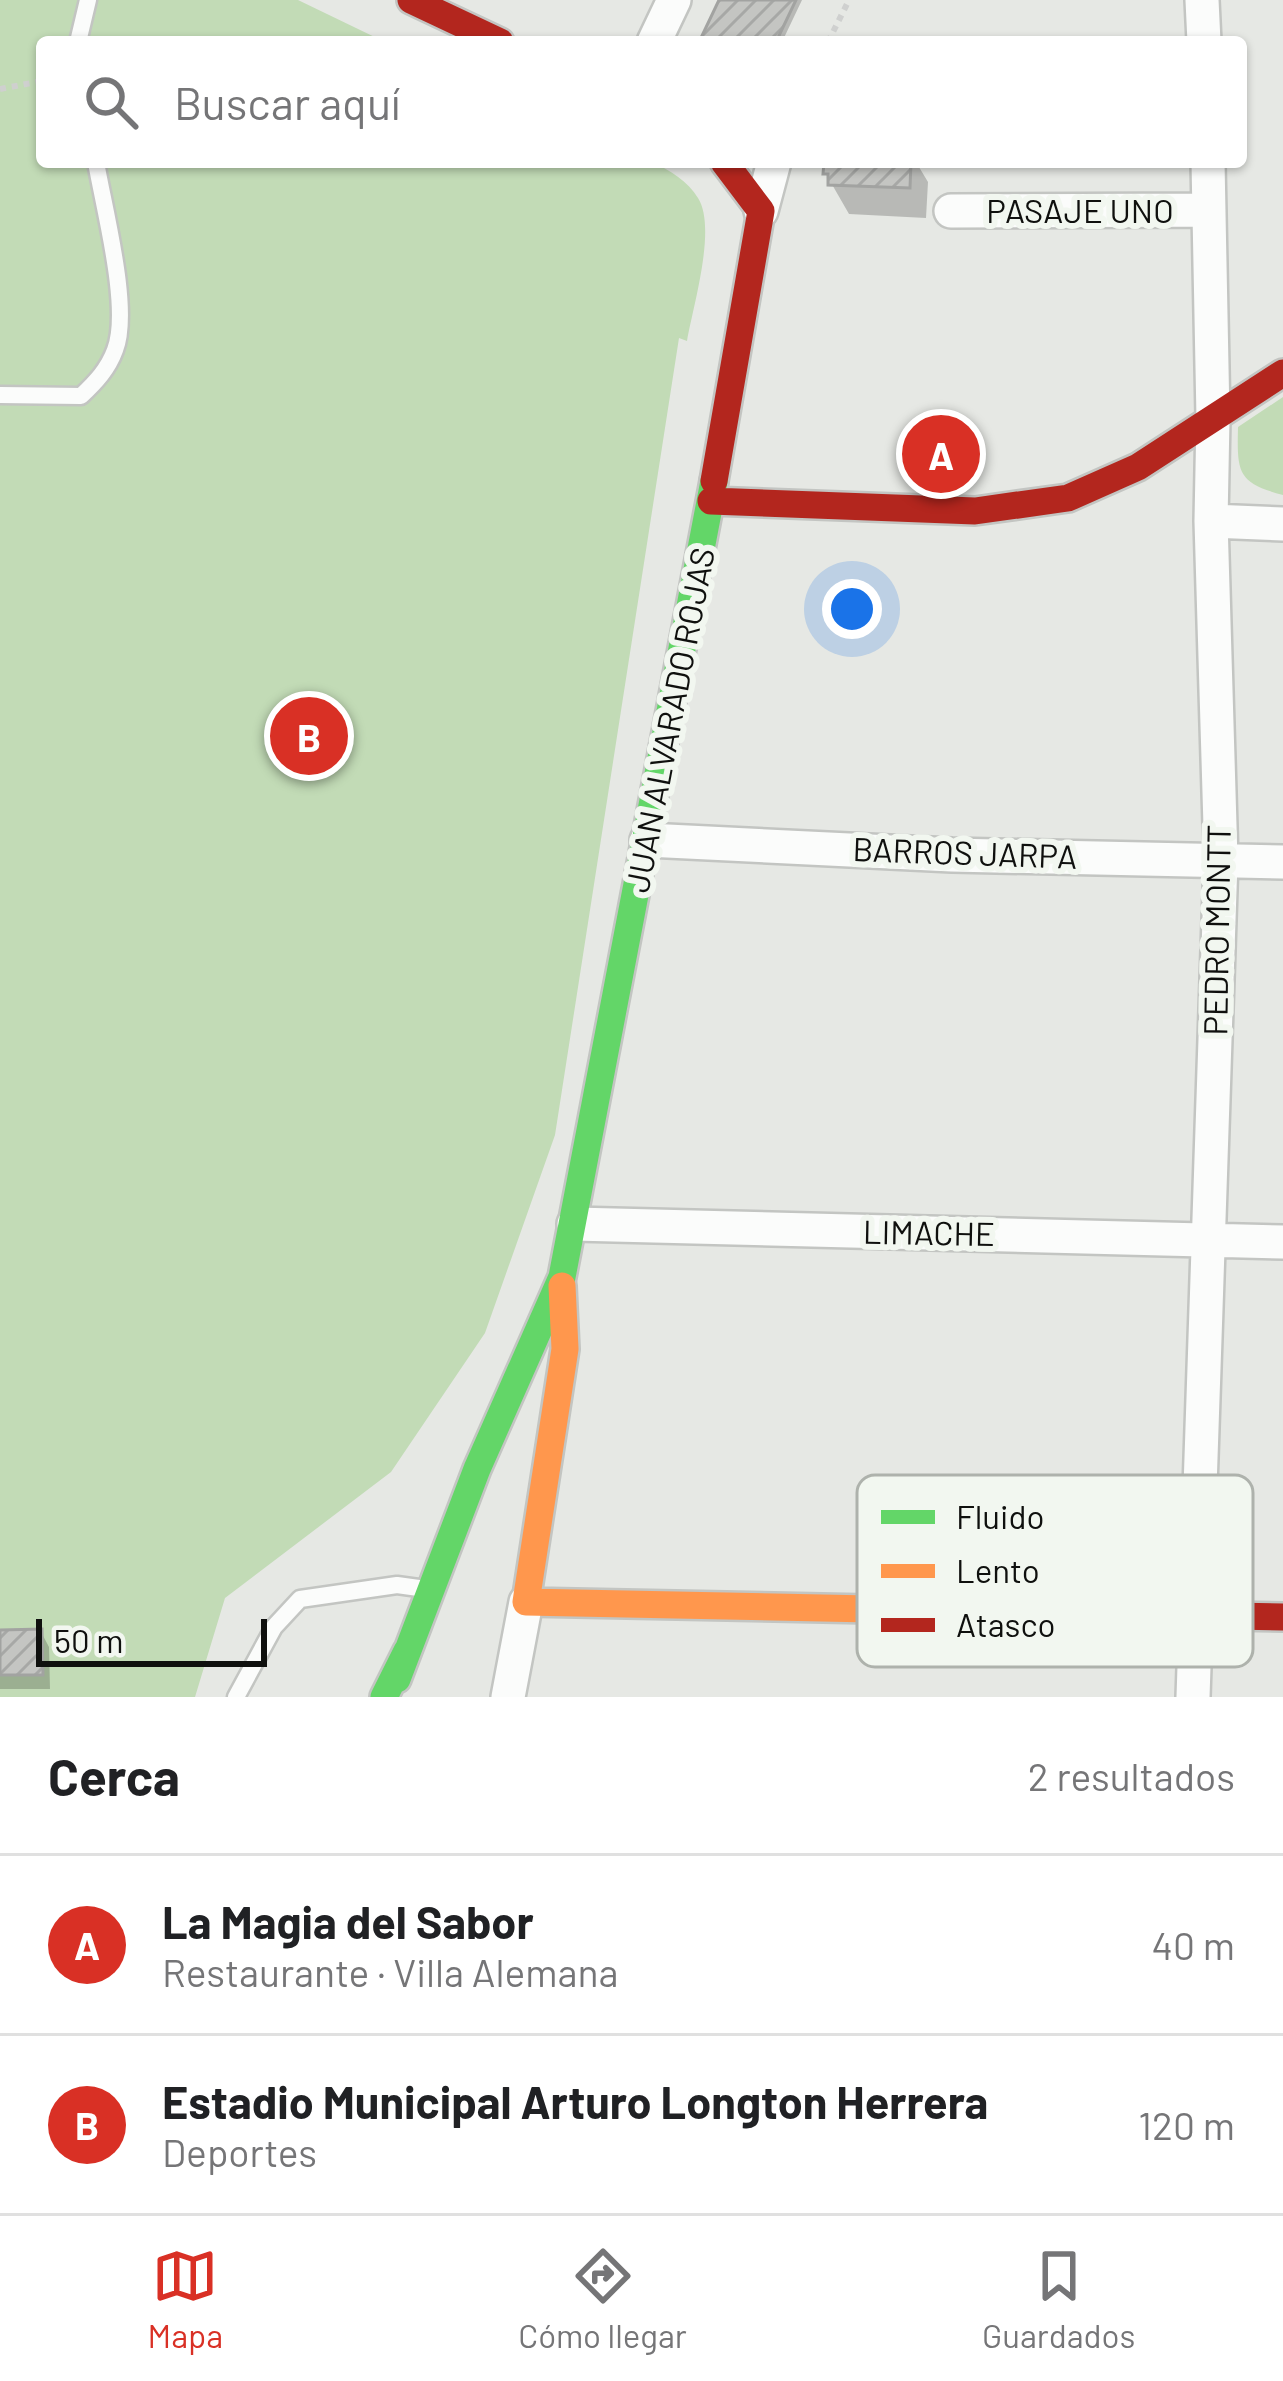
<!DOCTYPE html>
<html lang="es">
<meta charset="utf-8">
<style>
:root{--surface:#fff;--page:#f2f2f2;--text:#202124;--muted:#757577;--line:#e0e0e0;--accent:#d93025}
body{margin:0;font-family:Barlow,sans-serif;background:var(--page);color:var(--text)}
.scale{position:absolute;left:36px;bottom:30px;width:231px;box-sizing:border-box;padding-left:12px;border:6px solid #0f100e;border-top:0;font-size:33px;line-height:42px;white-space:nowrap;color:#0f100e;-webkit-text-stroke:9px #f2f7f0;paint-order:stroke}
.you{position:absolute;left:852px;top:609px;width:42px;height:42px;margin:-30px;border:9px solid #fff;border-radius:50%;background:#1a73e8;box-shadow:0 0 0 18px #1a73e833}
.badge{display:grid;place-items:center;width:78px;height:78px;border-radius:50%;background:var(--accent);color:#fff;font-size:39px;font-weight:700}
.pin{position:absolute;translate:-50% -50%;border:6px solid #fff;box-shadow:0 3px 12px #0006}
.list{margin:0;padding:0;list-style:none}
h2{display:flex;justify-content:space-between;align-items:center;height:156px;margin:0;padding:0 48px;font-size:51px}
h2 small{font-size:39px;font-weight:400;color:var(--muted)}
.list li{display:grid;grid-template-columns:78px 1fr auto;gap:36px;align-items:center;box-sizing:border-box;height:180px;padding:0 48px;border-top:3px solid var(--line)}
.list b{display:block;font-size:45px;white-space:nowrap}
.list p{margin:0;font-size:39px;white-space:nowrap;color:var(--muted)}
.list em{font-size:39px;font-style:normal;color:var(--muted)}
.icon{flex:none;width:66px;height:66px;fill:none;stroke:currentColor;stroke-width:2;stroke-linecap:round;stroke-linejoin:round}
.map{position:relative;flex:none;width:1283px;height:1697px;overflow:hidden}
.search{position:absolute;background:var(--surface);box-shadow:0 3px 9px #0004;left:36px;right:36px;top:36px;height:132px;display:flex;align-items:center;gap:30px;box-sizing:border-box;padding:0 42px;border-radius:12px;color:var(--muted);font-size:45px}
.sheet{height:516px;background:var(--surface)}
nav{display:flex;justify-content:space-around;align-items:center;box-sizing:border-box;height:168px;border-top:3px solid var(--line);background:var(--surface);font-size:33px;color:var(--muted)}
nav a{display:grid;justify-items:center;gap:6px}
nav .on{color:var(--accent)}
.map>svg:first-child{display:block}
</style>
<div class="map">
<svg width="1283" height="1697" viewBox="0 0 1283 1697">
<defs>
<pattern id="building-hatch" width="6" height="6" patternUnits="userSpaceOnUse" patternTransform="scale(3)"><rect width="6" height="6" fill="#c4c5c2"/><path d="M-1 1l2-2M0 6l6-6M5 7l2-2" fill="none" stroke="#a7a8a6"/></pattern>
</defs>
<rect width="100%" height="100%" fill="#e6e8e4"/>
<path fill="#c2dbb6" d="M0 0H298L385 42H42V162H653C670 171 688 181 698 198 717 228 693 306 687 341L679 338 555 1135 485 1333 391 1472 225 1598 195 1697H0Z
M1283 397V495C1237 483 1237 472 1238 427Z"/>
<path fill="#0003" d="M723 0H802L782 42H702Z
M827 162H916L928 182 926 218 849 214 826 174Z
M41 1632 49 1647 50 1689H0V1633Z"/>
<path fill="url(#building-hatch)" stroke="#a2a3a1" stroke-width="3" d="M719 0H796L776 42H699Z
M824 162H911L910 188 828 185V174H823Z
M42 1629 43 1675H0V1630Z"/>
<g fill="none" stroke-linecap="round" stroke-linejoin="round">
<g stroke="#c3c5c2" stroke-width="21">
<path id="lane" d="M78 42 88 0
M0 395 81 396C96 382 108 369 115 350 131 309 104 209 96 162
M236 1697 274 1627 300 1599 397 1585 426 1589"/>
</g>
<g stroke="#c3c5c2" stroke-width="38">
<path id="street" d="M1202 0 1204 42
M654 42 674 0
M761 211 774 162
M951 211 1209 210
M1211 521 1283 524
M647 840 952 855 1283 862
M574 1224 1283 1242
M508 1697 526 1602
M1193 1697 1221 860 1211 521 1213 418 1208 162"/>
</g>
<g stroke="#c3c5c2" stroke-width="32">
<path id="fast" d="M397 1679 477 1469 562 1277 714 481
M384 1697 407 1651"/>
</g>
<g stroke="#c3c5c2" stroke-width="32">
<path id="slow" d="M562 1286 565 1349 526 1602 967 1611"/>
</g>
<g stroke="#c3c5c2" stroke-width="32">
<path id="jam" d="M411 0 500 42
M714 481 761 211 724 162
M711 501 975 511 1068 498 1138 467 1283 373
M967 1611 1283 1617"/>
</g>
<path stroke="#cfd0cf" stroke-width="6" stroke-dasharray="6 6" stroke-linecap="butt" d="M828 42 849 0
M0 89 42 81"/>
<use href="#lane" stroke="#fbfcfb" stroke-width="16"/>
<use href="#street" stroke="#fbfcfb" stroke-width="33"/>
<use href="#fast" stroke="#63d668" stroke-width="27"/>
<use href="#slow" stroke="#ff974d" stroke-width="27"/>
<use href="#jam" stroke="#b3261e" stroke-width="27"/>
</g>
<g text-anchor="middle" stroke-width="12" stroke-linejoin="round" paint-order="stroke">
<g font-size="33" fill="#0f100e" stroke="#f2f7f0">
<text x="1080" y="223">PASAJE UNO</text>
<text transform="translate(670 720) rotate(-79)" y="12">JUAN ALVARADO ROJAS</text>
<text transform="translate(965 853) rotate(2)" y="12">BARROS JARPA</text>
<text transform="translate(1217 930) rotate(-89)" y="12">PEDRO MONTT</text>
<text transform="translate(929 1233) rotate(1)" y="12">LIMACHE</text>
</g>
</g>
<rect x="857" y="1475" width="396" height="192" rx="18" fill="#f2f7f0" stroke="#aeb2ac" stroke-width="3"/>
<rect x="881" y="1510" width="54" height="14" fill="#63d668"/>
<rect x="881" y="1564" width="54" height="14" fill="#ff974d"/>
<rect x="881" y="1618" width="54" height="14" fill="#b3261e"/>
<g font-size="33" fill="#0f100e">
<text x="956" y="1529">Fluido</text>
<text x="956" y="1583">Lento</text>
<text x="956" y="1637">Atasco</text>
</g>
</svg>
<div class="scale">50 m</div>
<div class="you"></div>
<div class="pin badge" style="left:941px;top:454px">A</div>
<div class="pin badge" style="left:309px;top:736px">B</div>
<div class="search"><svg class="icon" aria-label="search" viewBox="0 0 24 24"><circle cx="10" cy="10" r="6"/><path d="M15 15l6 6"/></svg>Buscar aquí</div>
</div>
<section class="sheet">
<h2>Cerca<small>2 resultados</small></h2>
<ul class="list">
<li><span class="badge">A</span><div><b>La Magia del Sabor</b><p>Restaurante · Villa Alemana</p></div><em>40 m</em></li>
<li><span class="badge">B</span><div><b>Estadio Municipal Arturo Longton Herrera</b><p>Deportes</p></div><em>120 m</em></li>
</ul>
</section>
<nav>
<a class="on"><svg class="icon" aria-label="map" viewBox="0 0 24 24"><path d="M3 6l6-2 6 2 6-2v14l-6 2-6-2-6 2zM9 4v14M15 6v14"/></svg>Mapa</a>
<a><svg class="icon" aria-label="directions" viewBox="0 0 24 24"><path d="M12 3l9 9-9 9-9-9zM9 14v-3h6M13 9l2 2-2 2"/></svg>Cómo llegar</a>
<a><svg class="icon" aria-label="saved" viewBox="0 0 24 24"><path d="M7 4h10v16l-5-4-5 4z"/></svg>Guardados</a>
</nav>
